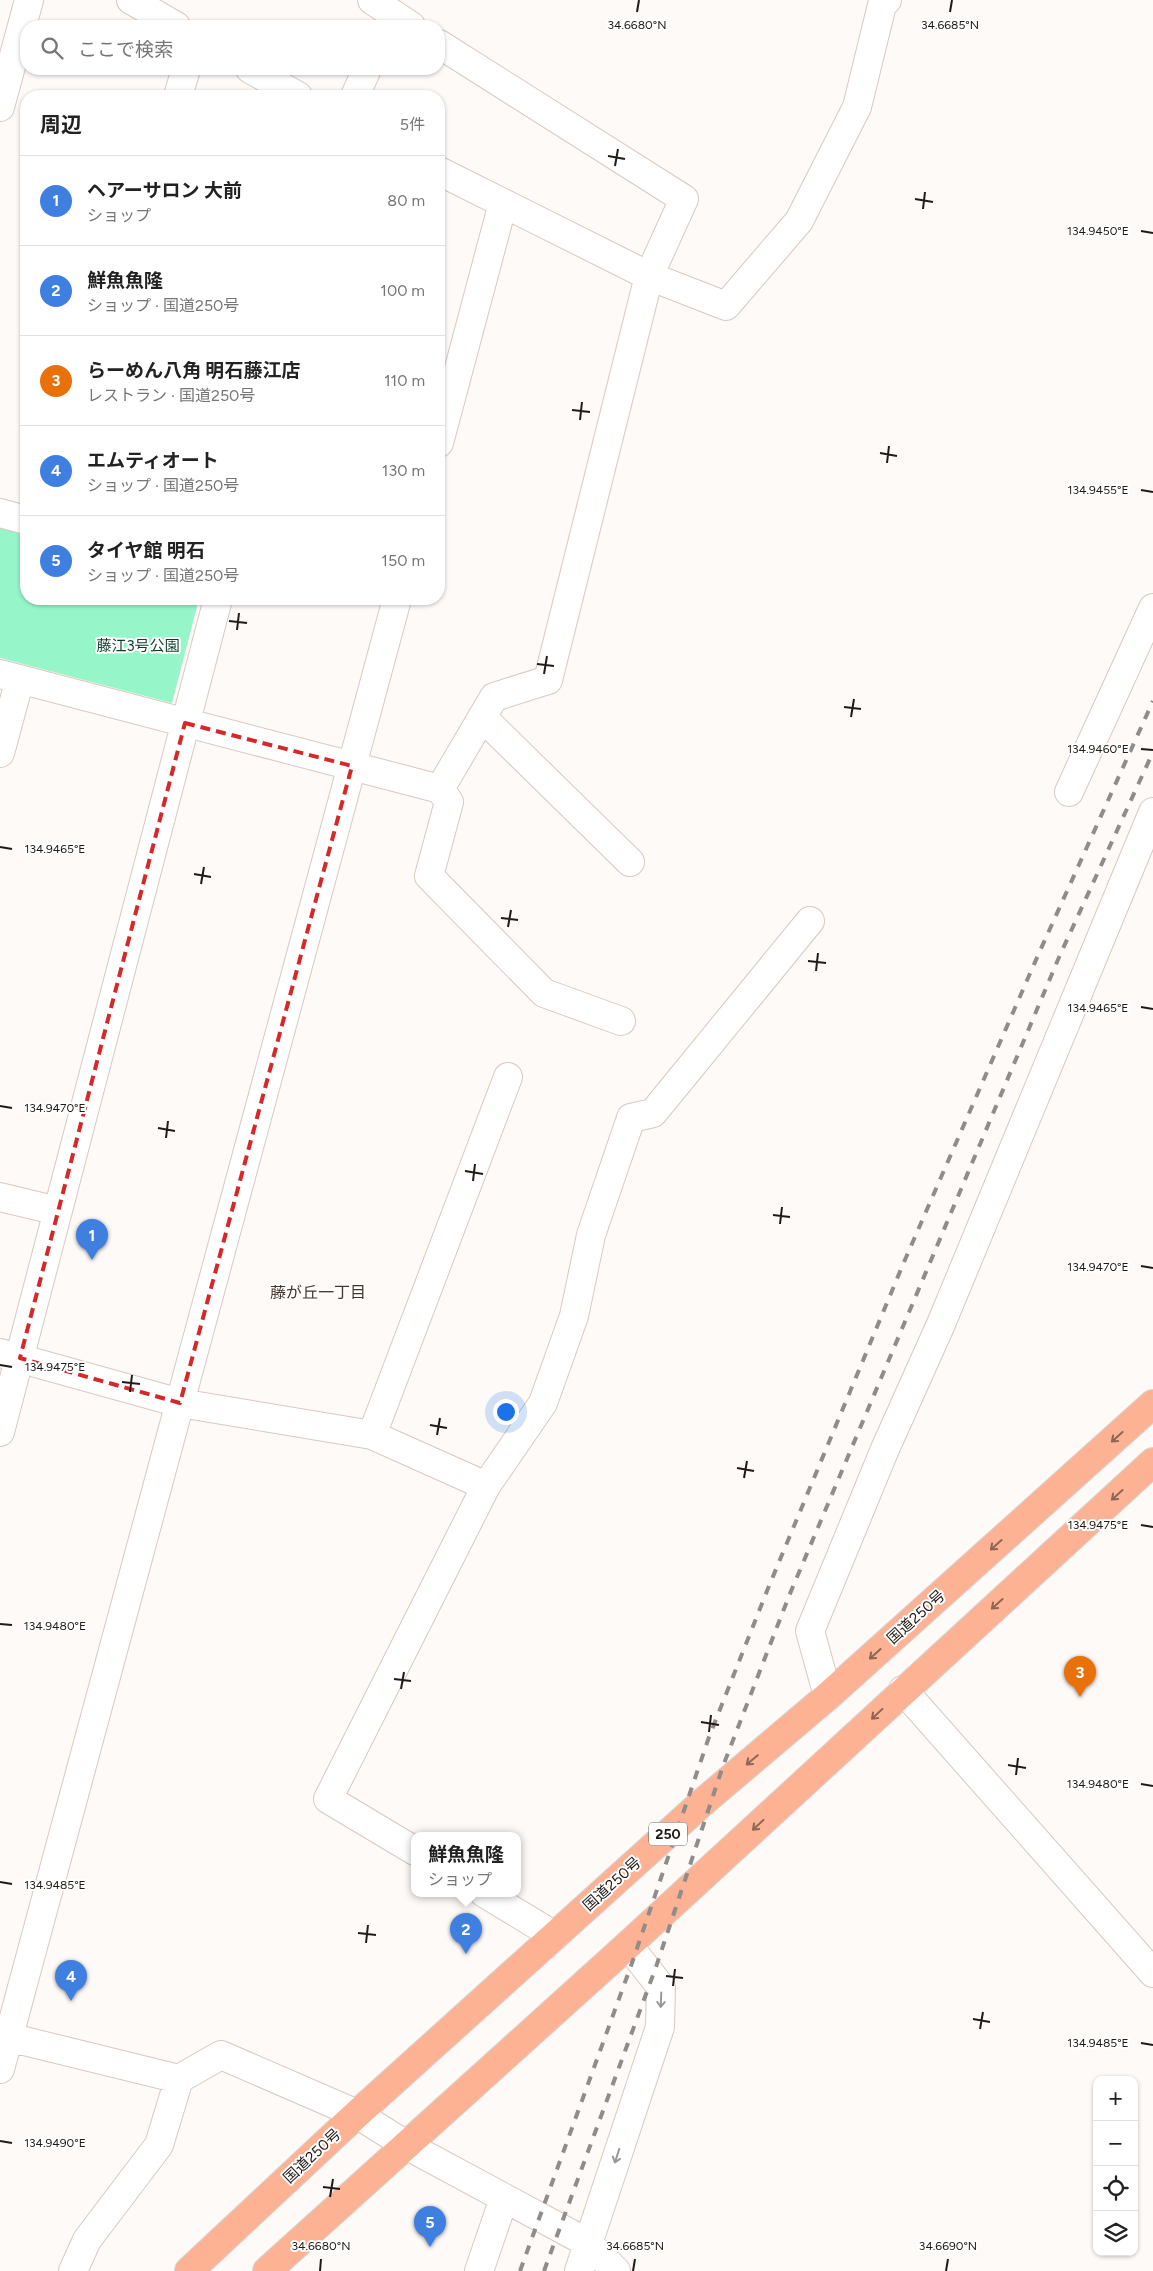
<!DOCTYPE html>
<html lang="ja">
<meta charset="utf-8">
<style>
:root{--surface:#fff;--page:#f2f2f2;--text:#222;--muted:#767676;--line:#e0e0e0;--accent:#db2777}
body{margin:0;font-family:Figtree,"Noto Sans JP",sans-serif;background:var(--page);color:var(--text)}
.controls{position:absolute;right:15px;bottom:15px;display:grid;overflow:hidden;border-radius:10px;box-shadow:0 1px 4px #0004}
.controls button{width:45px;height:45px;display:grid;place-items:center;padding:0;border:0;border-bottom:1px solid var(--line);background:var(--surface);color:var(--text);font:25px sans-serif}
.you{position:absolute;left:505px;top:1411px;width:18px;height:18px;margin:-12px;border:4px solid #fff;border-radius:50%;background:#1a73e8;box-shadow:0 0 0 8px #1a73e833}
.badge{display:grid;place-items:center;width:32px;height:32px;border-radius:50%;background:var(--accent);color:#fff;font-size:16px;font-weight:700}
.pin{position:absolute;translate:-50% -41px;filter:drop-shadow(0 1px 2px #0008)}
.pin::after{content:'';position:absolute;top:26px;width:18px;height:15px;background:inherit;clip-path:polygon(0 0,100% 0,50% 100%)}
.popup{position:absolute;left:411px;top:1832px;width:110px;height:65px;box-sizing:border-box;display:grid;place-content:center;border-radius:10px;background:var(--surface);filter:drop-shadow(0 1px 4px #0005);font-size:16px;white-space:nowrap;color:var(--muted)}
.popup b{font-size:19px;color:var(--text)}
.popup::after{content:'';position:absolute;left:50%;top:100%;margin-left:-10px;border:10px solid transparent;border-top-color:var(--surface)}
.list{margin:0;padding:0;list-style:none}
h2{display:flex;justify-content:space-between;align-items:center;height:65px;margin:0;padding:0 20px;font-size:21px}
h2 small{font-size:16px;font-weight:400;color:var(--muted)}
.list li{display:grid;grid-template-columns:32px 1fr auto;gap:15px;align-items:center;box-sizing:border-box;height:90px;padding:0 20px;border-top:1px solid var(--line)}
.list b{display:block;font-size:19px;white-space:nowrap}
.list p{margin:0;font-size:16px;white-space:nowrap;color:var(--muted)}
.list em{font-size:16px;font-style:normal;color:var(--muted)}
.icon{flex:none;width:28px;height:28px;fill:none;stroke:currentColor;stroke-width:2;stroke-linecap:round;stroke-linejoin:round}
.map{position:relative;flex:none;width:1153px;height:2271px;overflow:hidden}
.search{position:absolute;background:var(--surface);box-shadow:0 1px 4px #0004;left:20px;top:20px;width:425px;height:55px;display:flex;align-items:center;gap:12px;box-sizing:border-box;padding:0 18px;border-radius:20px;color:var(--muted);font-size:19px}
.panel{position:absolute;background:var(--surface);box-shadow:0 1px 4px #0004;left:20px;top:90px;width:425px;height:515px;border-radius:20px}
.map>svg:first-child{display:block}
</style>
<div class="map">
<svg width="1153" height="2271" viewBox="0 0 1153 2271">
<rect width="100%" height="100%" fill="#fefaf8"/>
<path fill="#97f5ca" d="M0 525 26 532V599H199L172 703 0 658Z"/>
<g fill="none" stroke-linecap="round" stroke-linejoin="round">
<g stroke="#dbc8be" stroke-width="30">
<path id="street" d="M131 0 176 26
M372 0 411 26
M439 44 684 199 649 276 548 680 494 697 440 789 449 802 429 876 544 993 621 1021
M250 69 298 96
M178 96 186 69
M355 96 367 69
M0 107 29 0
M439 171 649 276 726 306 799 221 857 107 882 5 887 0
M439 443 503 203
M0 513 26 520
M0 674 440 789
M482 717 630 862
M0 753 20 679
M1069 792 1153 608
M0 1197 58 1211
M180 1403 372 1435 508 1077
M0 1432 218 599
M372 1435 486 1486 543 1403 574 1316 591 1235 631 1118 653 1113 810 921
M903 1690 1153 1973
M828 1696 810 1631 885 1449 941 1324 1153 812
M415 1851 328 1799 486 1486
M484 1893 555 1936
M0 2035 179 2079 221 2055 357 2114 406 2145 588 2243 616 2271
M0 2069 397 599
M73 2271 87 2240 159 2145 179 2079
M479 2271 504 2198
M579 2271 660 2027 661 1987 628 1945"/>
</g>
<g stroke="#dbc8be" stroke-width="30">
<path id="secondary" d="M0 1353 180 1403"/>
</g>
<g stroke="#d7d6d5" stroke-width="30">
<path id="highway" d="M189 2271 357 2114 703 1802 828 1696 1153 1404
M267 2271 628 1945 1153 1462"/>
</g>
<use href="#street" stroke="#fff" stroke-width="28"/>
<use href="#secondary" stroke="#fff" stroke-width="28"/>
<use href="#highway" stroke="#fdb293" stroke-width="28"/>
<path stroke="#918b89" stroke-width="4" stroke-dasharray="9 9" stroke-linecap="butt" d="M520 2271 632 1963 709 1737 769 1586 904 1262 1039 953 1153 701
M544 2271 656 1967 723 1766 789 1596 1060 955 1153 752"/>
</g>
<defs><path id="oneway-shaft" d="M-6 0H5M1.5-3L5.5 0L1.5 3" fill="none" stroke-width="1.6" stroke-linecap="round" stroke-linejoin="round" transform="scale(1.25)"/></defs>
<g stroke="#8f6655">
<use href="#oneway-shaft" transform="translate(1117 1437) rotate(138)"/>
<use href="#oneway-shaft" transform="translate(1117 1495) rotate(138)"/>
<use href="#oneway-shaft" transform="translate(996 1545) rotate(138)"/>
<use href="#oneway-shaft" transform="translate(997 1604) rotate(138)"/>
<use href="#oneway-shaft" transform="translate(875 1654) rotate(138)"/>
<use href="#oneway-shaft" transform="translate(877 1714) rotate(137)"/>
<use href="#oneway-shaft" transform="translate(752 1760) rotate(140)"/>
<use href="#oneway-shaft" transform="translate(758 1825) rotate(137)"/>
</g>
<g stroke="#9b9897">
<use href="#oneway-shaft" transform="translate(661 2000) rotate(92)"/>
<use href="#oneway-shaft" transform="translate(617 2156) rotate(108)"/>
</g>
<path fill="none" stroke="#d62828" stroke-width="4" stroke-dasharray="10 6" stroke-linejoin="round" d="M185 723 352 766 180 1403 20 1358Z"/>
<path fill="none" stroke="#211a17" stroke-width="2" d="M637 12 639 0M950 12 952 0M608 156 625 159M615 166 618 149M915 199 933 202M923 209 925 192M1141 231 1153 233M572 410 590 412M580 420 582 402M880 453 897 456M887 463 889 446M1141 490 1153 492M229 621 247 623M237 630 239 613M537 664 554 666M544 674 547 656M844 707 861 709M851 717 854 699M1141 749 1153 750M0 847 12 849M194 874 211 877M201 884 204 867M501 918 518 920M508 927 511 910M808 961 826 963M816 971 818 953M1141 1007 1153 1009M0 1106 12 1108M158 1128 175 1131M166 1138 168 1121M465 1171 483 1174M473 1181 475 1164M773 1215 790 1217M780 1224 782 1207M1141 1266 1153 1268M0 1365 12 1367M122 1382 140 1384M130 1392 132 1375M430 1425 447 1428M437 1435 440 1418M737 1468 754 1471M744 1478 747 1461M1141 1525 1153 1527M0 1624 12 1625M394 1679 411 1681M401 1689 404 1672M701 1722 719 1725M709 1732 711 1715M1008 1765 1026 1768M1016 1775 1018 1758M1141 1784 1153 1786M0 1882 12 1884M358 1933 376 1935M366 1943 368 1925M666 1976 683 1978M673 1986 675 1969M973 2019 990 2022M980 2029 983 2012M1141 2043 1153 2045M0 2141 12 2143M323 2187 340 2189M330 2197 333 2179M320 2271 321 2259M633 2271 635 2259M946 2271 948 2259"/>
<g text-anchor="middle" stroke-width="4" stroke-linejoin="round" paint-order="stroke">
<rect fill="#fff" stroke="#645f5d" stroke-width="1" x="649" y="1822.5" width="38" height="23" rx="4"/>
<g font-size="14" font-weight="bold" fill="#211a17">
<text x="668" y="1839">250</text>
</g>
<g font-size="15" fill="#103a29" stroke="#fff">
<text x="138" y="651">藤江3号公園</text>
</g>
<g font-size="15" fill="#211a17" stroke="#fff">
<text transform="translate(916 1617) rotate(-42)" y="5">国道250号</text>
<text transform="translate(612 1884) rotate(-42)" y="5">国道250号</text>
<text transform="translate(312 2156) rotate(-43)" y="5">国道250号</text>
</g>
<g font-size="16" fill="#44352d" stroke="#fff">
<text x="318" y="1298">藤が丘一丁目</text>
</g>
</g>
<g font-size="12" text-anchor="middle" fill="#211a17" stroke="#fff" stroke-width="4" stroke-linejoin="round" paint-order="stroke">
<text x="637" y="29">34.6680°N</text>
<text x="950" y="29">34.6685°N</text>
<text x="1098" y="235">134.9450°E</text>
<text x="1098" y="494">134.9455°E</text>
<text x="1098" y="753">134.9460°E</text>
<text x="55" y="853">134.9465°E</text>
<text x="1098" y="1012">134.9465°E</text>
<text x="55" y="1112">134.9470°E</text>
<text x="1098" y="1271">134.9470°E</text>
<text x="55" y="1371">134.9475°E</text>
<text x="1098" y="1529">134.9475°E</text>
<text x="55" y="1630">134.9480°E</text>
<text x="1098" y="1788">134.9480°E</text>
<text x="55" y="1889">134.9485°E</text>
<text x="1098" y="2047">134.9485°E</text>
<text x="55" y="2147">134.9490°E</text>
<text x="321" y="2250">34.6680°N</text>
<text x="635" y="2250">34.6685°N</text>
<text x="948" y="2250">34.6690°N</text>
</g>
</svg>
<div class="controls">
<button>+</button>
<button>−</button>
<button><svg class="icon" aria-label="locate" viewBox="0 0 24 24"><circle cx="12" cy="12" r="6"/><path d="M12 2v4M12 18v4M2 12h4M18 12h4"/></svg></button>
<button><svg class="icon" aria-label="layers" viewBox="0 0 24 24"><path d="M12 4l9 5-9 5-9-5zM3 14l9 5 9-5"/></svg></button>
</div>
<div class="you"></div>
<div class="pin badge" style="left:92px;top:1260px;background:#3f7fe0">1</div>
<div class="pin badge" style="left:466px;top:1954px;background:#3f7fe0">2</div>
<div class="popup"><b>鮮魚魚隆</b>ショップ</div>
<div class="pin badge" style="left:1080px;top:1697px;background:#e8710a">3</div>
<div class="pin badge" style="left:71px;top:2001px;background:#3f7fe0">4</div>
<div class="pin badge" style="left:430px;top:2247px;background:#3f7fe0">5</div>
<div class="search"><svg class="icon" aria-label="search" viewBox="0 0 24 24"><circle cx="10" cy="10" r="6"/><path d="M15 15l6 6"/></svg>ここで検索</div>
<section class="panel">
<h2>周辺<small>5件</small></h2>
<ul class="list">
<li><span class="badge" style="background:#3f7fe0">1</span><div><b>ヘアーサロン 大前</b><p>ショップ</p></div><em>80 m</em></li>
<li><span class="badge" style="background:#3f7fe0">2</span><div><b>鮮魚魚隆</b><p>ショップ · 国道250号</p></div><em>100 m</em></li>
<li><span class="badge" style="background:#e8710a">3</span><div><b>らーめん八角 明石藤江店</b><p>レストラン · 国道250号</p></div><em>110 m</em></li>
<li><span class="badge" style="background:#3f7fe0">4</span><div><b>エムティオート</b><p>ショップ · 国道250号</p></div><em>130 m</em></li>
<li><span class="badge" style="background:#3f7fe0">5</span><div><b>タイヤ館 明石</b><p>ショップ · 国道250号</p></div><em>150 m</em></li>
</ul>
</section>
</div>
